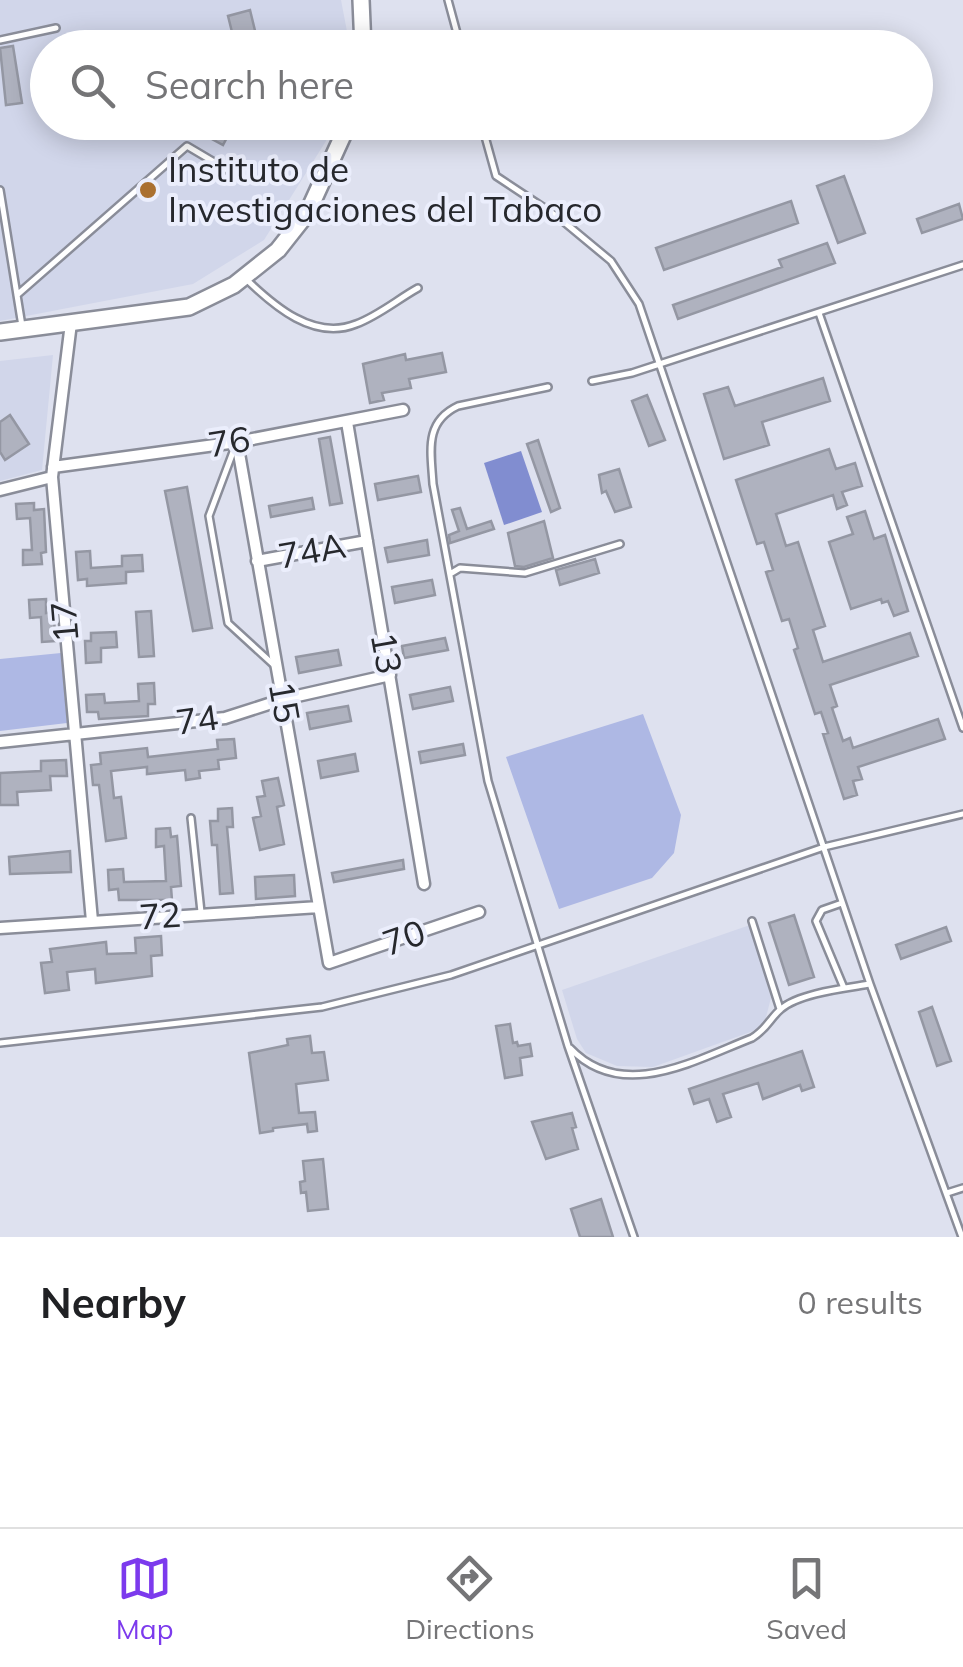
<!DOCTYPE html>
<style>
:root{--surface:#fff;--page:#f6f6f6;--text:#202124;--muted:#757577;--line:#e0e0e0;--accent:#7c3aed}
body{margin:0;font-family:Mulish,sans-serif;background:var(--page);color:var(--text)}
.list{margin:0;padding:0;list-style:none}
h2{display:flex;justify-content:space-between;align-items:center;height:130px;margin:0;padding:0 40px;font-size:42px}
h2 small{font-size:32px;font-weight:400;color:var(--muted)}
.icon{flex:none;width:55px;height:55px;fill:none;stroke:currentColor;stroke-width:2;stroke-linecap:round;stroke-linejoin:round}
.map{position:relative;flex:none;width:963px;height:1237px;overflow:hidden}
.search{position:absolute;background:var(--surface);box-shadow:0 5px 25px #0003;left:30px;right:30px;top:30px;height:110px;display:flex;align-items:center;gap:25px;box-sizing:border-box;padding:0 35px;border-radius:55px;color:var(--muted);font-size:38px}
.sheet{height:290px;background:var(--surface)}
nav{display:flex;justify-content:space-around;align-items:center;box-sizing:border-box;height:140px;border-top:2px solid var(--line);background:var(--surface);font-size:28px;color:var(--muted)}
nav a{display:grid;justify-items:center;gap:5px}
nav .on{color:var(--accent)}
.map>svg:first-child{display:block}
</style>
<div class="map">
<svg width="963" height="1237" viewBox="0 0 963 1237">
<rect width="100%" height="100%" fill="#dee1ef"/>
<path fill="#d1d6ea" d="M0 0H341L350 47 48 48V122L331 123 326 141 264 240 193 284 0 321Z
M53 355 42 470 0 481V361Z
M750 925 771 998 765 1021 756 1030 653 1067 617 1066 586 1053 577 1039 562 990Z"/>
<path fill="#aeb8e4" d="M61 653 67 723 0 731V659Z
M643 714 681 815 674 853 652 878 559 909 506 757Z"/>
<path fill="#818dd0" d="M521 451 542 512 504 525 484 463Z"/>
<path fill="#afb2bf" stroke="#9497a3" stroke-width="2.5" d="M250 10 258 43 296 34 300 48H236L228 16Z
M13 46 22 103 6 105 0 48Z
M204 122H235L223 145 199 132Z
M844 176 865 233 838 243 817 186Z
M791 201 798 223 664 270 656 248Z
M959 204 963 219 922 233 917 219Z
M827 243 835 263 678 319 673 305 782 267 779 260Z
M442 353 446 372 409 379 411 388 382 393 384 400 370 403 363 364 405 354 406 360Z
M823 378 830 401 762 422 769 445 724 459 704 394 728 387 735 406Z
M647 395 665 440 649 446 632 401Z
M10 415 29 444 5 460 0 452V422Z
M330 437 342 503 330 505 319 439Z
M538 440 560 508 551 512 527 444Z
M829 449 836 469 855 463 862 486 842 492 847 505 837 509 833 495 776 514 786 546 798 542 825 626 813 630 823 662 910 633 918 656 830 685 837 706 832 708 843 741 850 738 853 748 938 719 945 739 858 767 862 779 853 781 857 795 844 799 823 734 828 733 821 712 815 714 794 650 798 648 789 619 782 621 766 572 773 570 764 542 757 544 736 480Z
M619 469 631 507 615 512 606 491 602 493 599 475Z
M418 476 421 492 378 500 375 484Z
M187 487 212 628 193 631 165 491Z
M312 498 314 509 271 517 269 506Z
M34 503V510L44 509 46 552 41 553 42 564 23 565V550H32L30 518 17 519 16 504Z
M460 508 467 529 491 521 494 529 450 543 449 535 459 531 452 510Z
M865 511 874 539 885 535 908 611 894 616 888 601 882 603 881 599 851 609 829 542 853 534 847 517Z
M544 521 553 558 524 567 515 566 508 533Z
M427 540 429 555 388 562 385 548Z
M90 551 91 568 122 566V556L142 555 143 571 126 572V583L87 586V579L78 580 76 552Z
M595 559 599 573 560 585 556 570Z
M432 580 435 595 395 603 392 587Z
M46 599V613L54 612 55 641 42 642 41 617 30 618 29 600Z
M151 611 154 656 139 657 136 612Z
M116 632 117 647 101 648V662L86 663 85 641H91V633Z
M445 638 448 650 404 658 402 646Z
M338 650 341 665 299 673 296 657Z
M154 683 155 704H148V716L99 719 98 712H87L86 695 104 694 105 703 139 701 138 684Z
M450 687 453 701 413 709 410 695Z
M348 706 351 721 310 729 307 713Z
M234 739 236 758 218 760 219 769 199 771 200 778 186 780 185 770 147 774V767L111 771 114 798 121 797 126 838 106 841 99 785H93L91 765 101 764 100 753 147 748 148 757 218 749 217 740Z
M463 744 465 755 421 763 419 752Z
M355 754 358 771 321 778 318 761Z
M66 760 67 776H50L51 790 17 792 18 805H0V773L41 771V761Z
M278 778 284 805 277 807 284 844 260 850 253 818 261 816 257 797 265 796 262 781Z
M232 808 233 827H227L233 893 220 894 217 845H212L210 821H218V809Z
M170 828 171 837 177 836 181 886 171 887 172 900H119L118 889 109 890 108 870 123 869 124 882 166 881 164 846 156 847V829Z
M70 851 71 872 10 874 9 857Z
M403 860 404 869 334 882 332 873Z
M294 875 295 896 256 899 255 877Z
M794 915 814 977 789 985 769 923Z
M946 927 951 941 901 959 896 945Z
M161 936 162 955 151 956 152 976 96 983 95 969 67 972 69 990 45 993 41 963 52 962 50 949 106 942 107 954 136 953 135 938Z
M932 1007 951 1061 937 1066 919 1012Z
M510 1024 513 1043 517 1042 518 1046 530 1044 532 1056 520 1058 522 1075 505 1078 496 1026Z
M310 1036 312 1053 324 1052 328 1080 296 1084 299 1113 315 1112 317 1131 308 1132 307 1124 273 1128V1131L260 1133 249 1053 288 1045 287 1039Z
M802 1051 814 1087 802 1091 800 1085 763 1099 758 1083 723 1094 731 1117 717 1122 709 1099 694 1104 689 1089Z
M572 1113 576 1127 572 1128 578 1149 546 1159 532 1122Z
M323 1159 328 1209 308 1211 306 1192 301 1193 300 1182 305 1181 303 1161Z
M601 1199 613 1237H580L571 1209Z"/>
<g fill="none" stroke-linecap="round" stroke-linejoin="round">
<g stroke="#8a8d99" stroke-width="10">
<path id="lane" d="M448 0 461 48
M0 40 56 28
M481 122 496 176 558 217 611 261 639 304 870 984 962 1237
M0 190 22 326
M246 279C274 306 314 341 356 324 378 316 398 299 418 288
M17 295 187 146 231 172
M819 313 963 728
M592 381 632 373 963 265
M548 387 458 406C424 422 431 451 433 484L488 781 568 1046 634 1237
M236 444 209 516 228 623 275 666
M450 574 460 568 525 573 620 544
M191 818 201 912
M842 903 822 910 816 921 844 988
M752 921 780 1009
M0 1043 322 1007 451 975 824 847 963 814
M570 1048C622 1103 695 1060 752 1038 767 1029 770 1018 781 1009 799 993 847 988 870 984
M947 1193 963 1188"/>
</g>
<g stroke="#8a8d99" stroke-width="15">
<path id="street" d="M71 323 52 477 92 921
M347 422 424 884
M237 442 329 963 479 912
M53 467 237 442 403 410
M0 490 52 477
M257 561 367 541
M0 742 225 718 284 699 390 675
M0 928 319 907"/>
</g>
<g stroke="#8a8d99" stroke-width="20">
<path id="secondary" d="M361 0 363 48
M0 332 189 307 234 285 278 250 308 212 349 122"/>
</g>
<use href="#lane" stroke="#fff" stroke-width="5"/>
<use href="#street" stroke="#fff" stroke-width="10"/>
<use href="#secondary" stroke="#fff" stroke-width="15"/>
</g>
<circle fill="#aa7030" stroke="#ebeefc" stroke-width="4" cx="148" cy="190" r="10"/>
<g text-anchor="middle" stroke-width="8" stroke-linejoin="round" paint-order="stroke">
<g font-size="35" fill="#26282d" stroke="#ebeefc" text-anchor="start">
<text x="168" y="182">Instituto de<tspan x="168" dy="40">Investigaciones del Tabaco</tspan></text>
</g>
<g font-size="35" fill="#26282d" stroke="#ebeefc">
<text transform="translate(229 442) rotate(-9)" y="12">76</text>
<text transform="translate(312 551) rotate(-10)" y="12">74A</text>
<text transform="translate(65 622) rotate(-95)" y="12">17</text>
<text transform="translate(386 653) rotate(80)" y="12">13</text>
<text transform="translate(284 702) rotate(80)" y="12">15</text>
<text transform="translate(197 720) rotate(-8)" y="12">74</text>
<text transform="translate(160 916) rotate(-4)" y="12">72</text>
<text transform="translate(404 938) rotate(-19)" y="12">70</text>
</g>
</g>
</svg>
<div class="search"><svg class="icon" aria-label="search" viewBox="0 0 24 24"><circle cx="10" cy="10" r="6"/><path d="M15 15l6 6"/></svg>Search here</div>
</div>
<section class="sheet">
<h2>Nearby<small>0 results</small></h2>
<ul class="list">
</ul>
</section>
<nav>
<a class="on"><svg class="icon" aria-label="map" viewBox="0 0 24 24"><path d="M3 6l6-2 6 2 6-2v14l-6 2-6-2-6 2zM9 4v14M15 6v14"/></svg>Map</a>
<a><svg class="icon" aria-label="directions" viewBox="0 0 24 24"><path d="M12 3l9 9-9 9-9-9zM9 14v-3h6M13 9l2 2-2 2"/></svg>Directions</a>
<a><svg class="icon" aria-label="saved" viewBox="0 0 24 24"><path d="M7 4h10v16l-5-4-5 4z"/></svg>Saved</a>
</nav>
